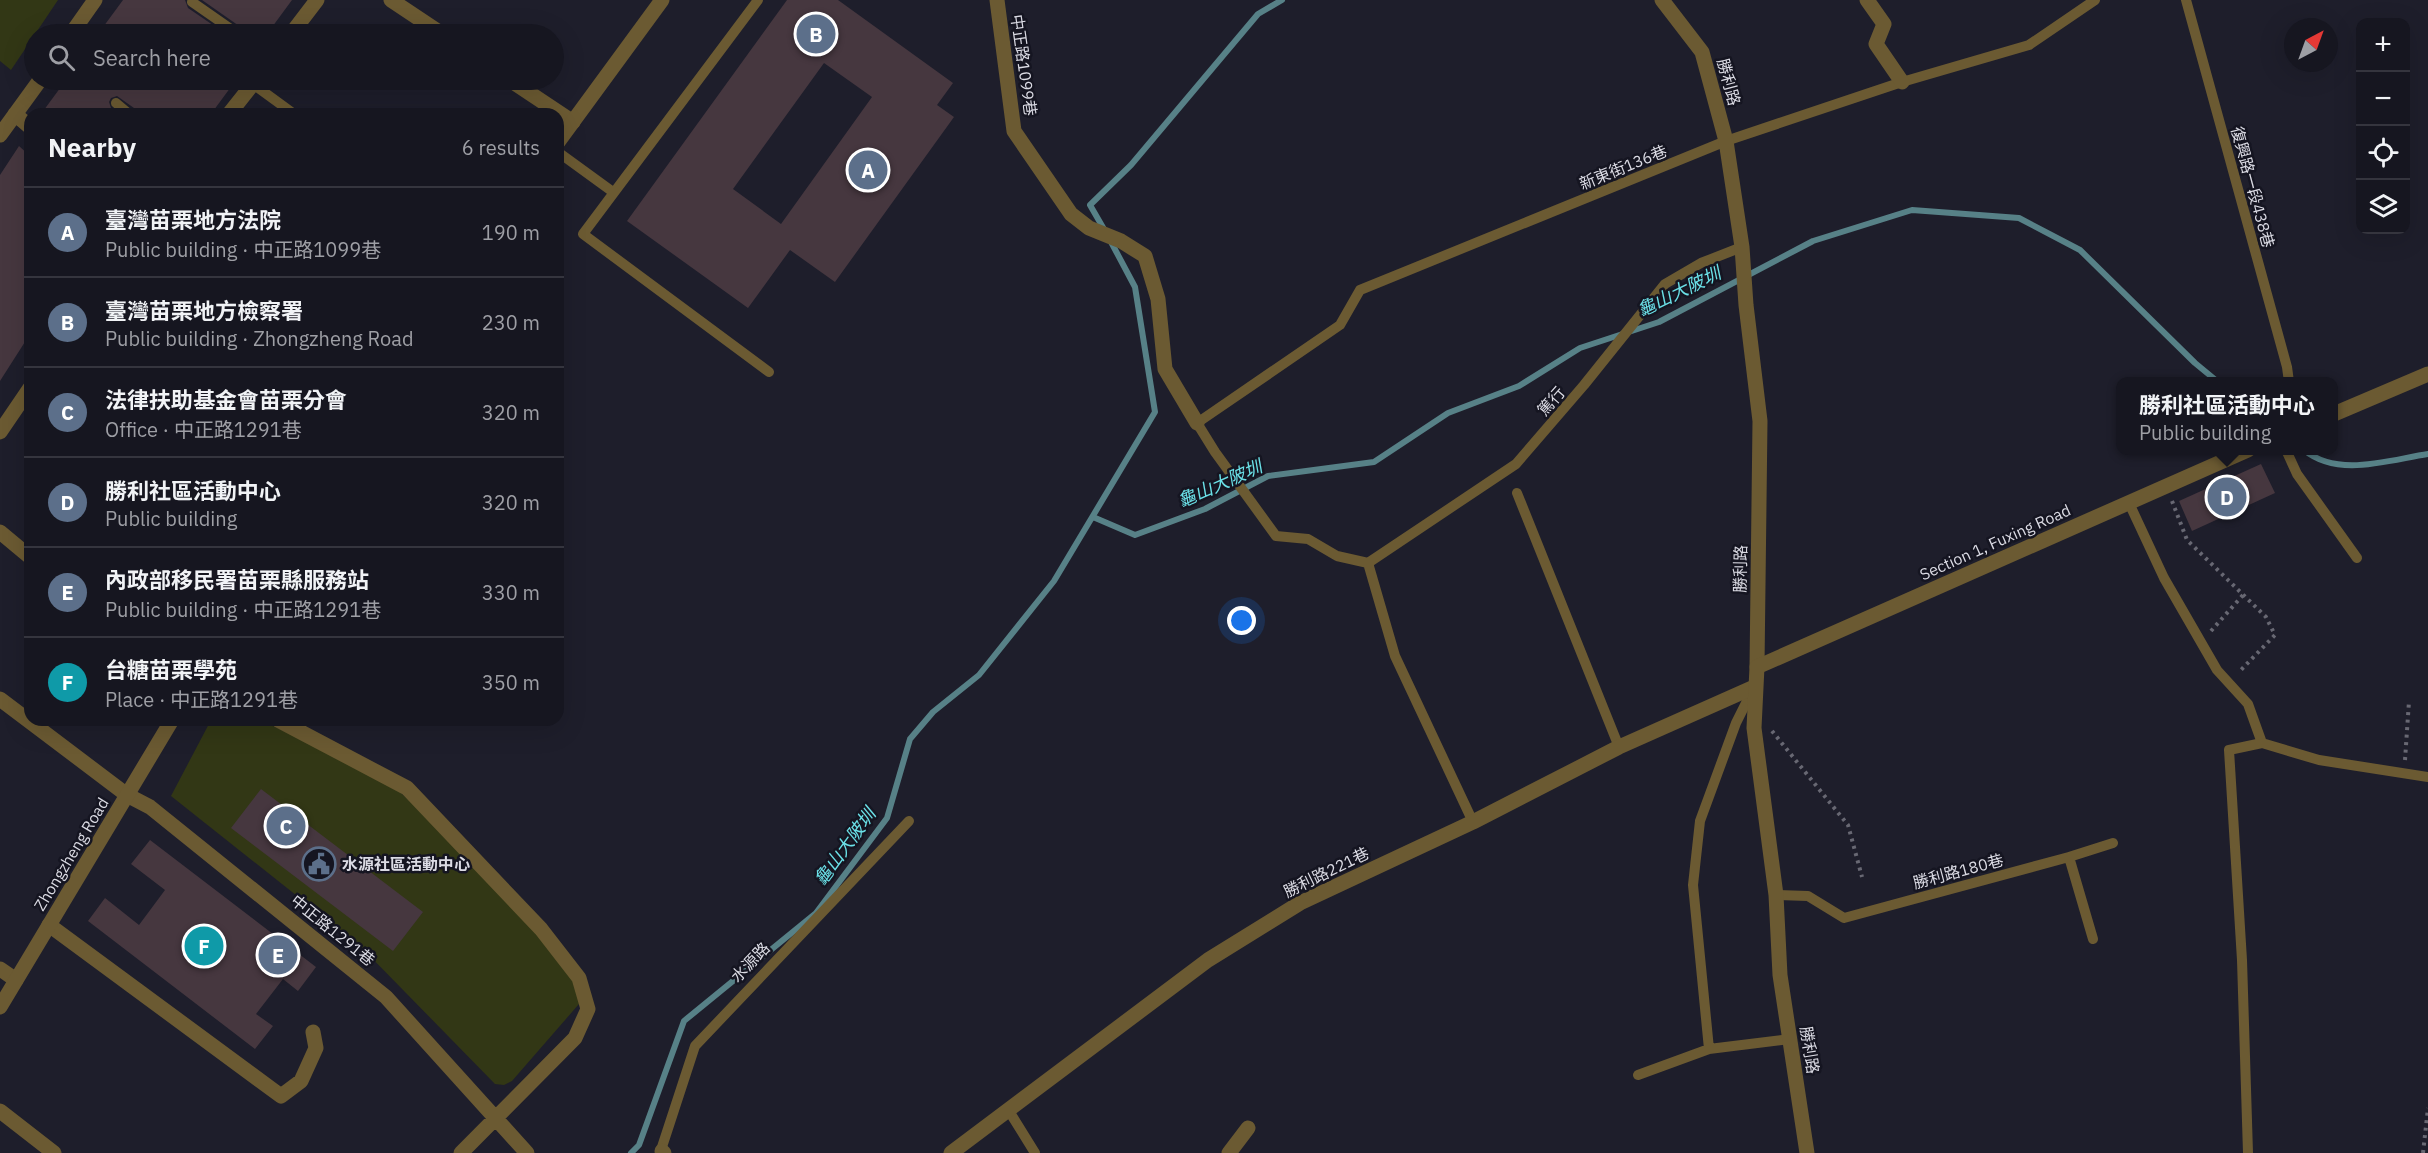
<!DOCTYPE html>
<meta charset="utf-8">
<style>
:root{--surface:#161620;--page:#1f1f29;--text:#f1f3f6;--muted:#9e9fa5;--line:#35353e;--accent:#39d4a5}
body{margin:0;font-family:"IBM Plex Sans","Noto Sans TC",sans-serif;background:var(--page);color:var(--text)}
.controls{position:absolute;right:18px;top:18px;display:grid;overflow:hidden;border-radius:12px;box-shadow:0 6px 24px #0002}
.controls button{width:54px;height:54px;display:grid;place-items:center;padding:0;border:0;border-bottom:2px solid var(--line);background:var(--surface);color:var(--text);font:30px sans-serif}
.compass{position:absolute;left:2284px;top:18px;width:54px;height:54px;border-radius:50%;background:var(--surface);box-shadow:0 6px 24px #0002;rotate:41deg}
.you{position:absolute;left:1242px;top:621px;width:21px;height:21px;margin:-15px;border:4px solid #fff;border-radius:50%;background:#1a73e8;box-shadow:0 0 0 9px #1a73e833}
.badge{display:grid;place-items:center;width:39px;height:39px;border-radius:50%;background:var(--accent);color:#fff;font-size:20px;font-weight:700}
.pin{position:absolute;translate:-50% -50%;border:3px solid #fff;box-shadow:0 2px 6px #0006}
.popup{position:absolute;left:2116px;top:377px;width:222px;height:78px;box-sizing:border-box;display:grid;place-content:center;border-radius:12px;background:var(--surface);filter:drop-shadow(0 2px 4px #0005);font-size:20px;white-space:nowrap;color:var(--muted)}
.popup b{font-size:22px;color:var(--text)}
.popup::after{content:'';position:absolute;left:50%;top:100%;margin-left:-12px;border:12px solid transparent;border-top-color:var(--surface)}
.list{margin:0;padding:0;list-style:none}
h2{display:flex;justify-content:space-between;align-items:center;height:78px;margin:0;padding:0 24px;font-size:26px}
h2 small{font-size:20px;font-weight:400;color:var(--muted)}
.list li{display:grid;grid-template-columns:39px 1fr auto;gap:18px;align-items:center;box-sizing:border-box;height:90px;padding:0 24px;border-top:2px solid var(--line)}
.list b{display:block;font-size:22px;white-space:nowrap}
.list p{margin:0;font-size:20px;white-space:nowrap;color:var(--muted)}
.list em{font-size:20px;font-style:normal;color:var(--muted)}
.icon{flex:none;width:33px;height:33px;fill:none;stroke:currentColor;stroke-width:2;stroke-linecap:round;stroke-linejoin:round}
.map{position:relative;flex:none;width:2428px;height:1153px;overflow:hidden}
.search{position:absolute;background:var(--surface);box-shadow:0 6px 24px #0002;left:24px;top:24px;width:540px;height:66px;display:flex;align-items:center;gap:15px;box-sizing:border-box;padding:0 21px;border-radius:33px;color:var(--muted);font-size:22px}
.panel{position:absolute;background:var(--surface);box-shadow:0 6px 24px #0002;left:24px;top:108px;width:540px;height:618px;border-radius:18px}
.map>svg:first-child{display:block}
</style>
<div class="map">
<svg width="2428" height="1153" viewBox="0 0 2428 1153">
<rect width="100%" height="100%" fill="#1e1e2b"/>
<path fill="#323715" d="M0 0H58L11 70 0 61Z
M211 720H260L386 779 445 834 574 968 582 988 579 1004 512 1081 504 1085 495 1084 360 946 171 796Z"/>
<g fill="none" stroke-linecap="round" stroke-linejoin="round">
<path stroke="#578187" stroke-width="6" d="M1105 231 1090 205 1131 165 1258 14 1282 0
M2304 450C2338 478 2389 460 2428 454
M1093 517 1135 535 1205 509 1268 476 1374 462 1448 413 1519 386 1580 348 1659 322 1813 241 1912 210 2019 218 2080 250 2195 363 2218 382
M631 1153 639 1145 684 1021 816 913 887 818 910 739 933 712 979 675 1054 581 1155 412 1135 287 1110 240"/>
</g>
<path fill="#46373f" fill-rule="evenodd" d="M123 0H185L188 8 226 34H98Z
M202 0H292L267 34H245L242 28Z
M787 0H838L953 83 937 105 954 117 835 282 790 250 748 308 627 221ZM824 63 872 97 781 224 733 189Z
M66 80H236L211 114H136L134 108 117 96 111 98 109 102 111 108 117 114H41Z
M19 146 30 156V334L0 381V175Z
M2261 464 2275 493 2192 531 2179 501Z
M261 789 423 912 393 951 231 828Z
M150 840 316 967 298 991 283 979 256 1014 273 1026 255 1049 88 921 105 898 139 925 165 890 131 864Z"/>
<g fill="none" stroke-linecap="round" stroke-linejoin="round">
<path stroke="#686873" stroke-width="4" stroke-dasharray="3 4.5" stroke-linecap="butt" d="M2172 501 2187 540 2266 617 2275 635 2239 672
M2211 631 2243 595
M1772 731 1848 825 1862 877
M2405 760 2409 701
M2423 1153 2428 1108"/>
<path stroke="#6b5a32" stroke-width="10" d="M758 0 583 234 769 372
M2186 0 2287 367 2289 382
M192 2 238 34
M253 84 294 114
M116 103 129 114
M558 152 613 192
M2286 450 2297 474 2357 558
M1517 493 1619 747
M2129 503 2164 578 2217 670 2248 704 2262 743
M1368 563 1516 464 1584 385 1665 284 1701 263 1742 247
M1473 822 1395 656 1368 563 1337 556 1308 539 1276 536 1215 452 1197 423 1340 325 1360 290 1726 141 1902 82 2029 45 2095 0
M2069 857 2113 843
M1776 895 1808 896 1844 918 2069 857 2093 939
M1709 1049 1693 885 1700 821 1736 723 1754 687
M1638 1075 1709 1049 1790 1039
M1009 1111 1035 1153
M660 1153 695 1046 909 821
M2248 1153 2242 960 2229 750 2262 743 2319 760 2428 777"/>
<path stroke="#6b5a32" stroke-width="15" d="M391 0 442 34
M997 0 1014 131 1071 214 1089 228 1121 241 1145 256 1158 299 1165 369 1197 423
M1662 0 1702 52 1726 141 1742 247 1746 305 1760 421 1757 667
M1867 0 1884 24 1876 44 1902 82
M71 34 95 0
M291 34 317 0
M510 80 573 122
M15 114 30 127
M229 114 256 80
M0 135 40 80
M0 432 30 388
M0 532 30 557
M0 699 127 795 150 807 386 997 527 1153
M278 720 407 788 541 929 579 978 588 1009 575 1038 461 1153
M49 925 281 1096 301 1081 316 1048 313 1032
M0 969 16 980
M0 1111 54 1153
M662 1151 664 1153
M951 1153 1208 960 1300 903 1473 822 1619 747 1754 687
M1229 1153 1248 1128"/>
<path stroke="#6b5a32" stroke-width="15" d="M558 142 662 0
M2334 414 2428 374
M0 1007 172 720
M1807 1153 1780 975 1776 895 1754 728 1757 667 2248 450"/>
</g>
<defs>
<g id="civic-ring" transform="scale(1.725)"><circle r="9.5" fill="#151521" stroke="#5c6f8a" stroke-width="1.5"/><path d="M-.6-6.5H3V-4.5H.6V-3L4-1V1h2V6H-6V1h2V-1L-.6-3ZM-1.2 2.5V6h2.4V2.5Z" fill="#5c6f8a"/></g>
</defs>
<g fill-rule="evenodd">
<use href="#civic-ring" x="319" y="864"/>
</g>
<g text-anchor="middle" stroke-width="5" stroke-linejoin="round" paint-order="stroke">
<g font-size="16" fill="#dbdbe4" stroke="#151521">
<text transform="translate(1024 65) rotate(82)" y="6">中正路1099巷</text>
<text transform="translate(1729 82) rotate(75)" y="6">勝利路</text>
<text transform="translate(1623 167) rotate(-22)" y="6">新東街136巷</text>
<text transform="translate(2253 187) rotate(75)" y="6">復興路一段438巷</text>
<text transform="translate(1551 401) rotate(-49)" y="6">篤行</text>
<text transform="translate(1995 542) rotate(-24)" y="6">Section 1, Fuxing Road</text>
<text transform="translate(1740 569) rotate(-89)" y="6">勝利路</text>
<text transform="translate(71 854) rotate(-59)" y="6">Zhongzheng Road</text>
<text transform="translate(1958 871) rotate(-15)" y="6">勝利路180巷</text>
<text transform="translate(1326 872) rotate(-26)" y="6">勝利路221巷</text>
<text transform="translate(333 930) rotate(39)" y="6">中正路1291巷</text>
<text transform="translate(750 962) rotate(-46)" y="6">水源路</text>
<text transform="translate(1810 1050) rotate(81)" y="6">勝利路</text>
</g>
<g font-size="16" font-weight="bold" fill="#dbdbe4" stroke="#151521" text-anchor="start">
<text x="342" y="870">水源社區活動中心</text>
</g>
<g font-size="18" font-style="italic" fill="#6be1e8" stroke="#151521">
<text transform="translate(1679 292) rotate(-26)" y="6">龜山大陂圳</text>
<text transform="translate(1220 484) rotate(-24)" y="6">龜山大陂圳</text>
<text transform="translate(845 847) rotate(-54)" y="6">龜山大陂圳</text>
</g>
</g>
</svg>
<div class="controls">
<button>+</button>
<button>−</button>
<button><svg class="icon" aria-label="locate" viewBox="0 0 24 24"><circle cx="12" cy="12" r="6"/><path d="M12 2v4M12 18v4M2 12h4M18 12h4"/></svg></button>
<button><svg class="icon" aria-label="layers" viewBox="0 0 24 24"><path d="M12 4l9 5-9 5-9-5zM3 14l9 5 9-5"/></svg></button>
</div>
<svg class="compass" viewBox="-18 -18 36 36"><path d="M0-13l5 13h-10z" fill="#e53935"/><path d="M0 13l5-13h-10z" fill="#9e9fa5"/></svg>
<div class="you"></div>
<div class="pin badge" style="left:868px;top:170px;background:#5c6f8a">A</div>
<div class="pin badge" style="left:816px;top:34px;background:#5c6f8a">B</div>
<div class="pin badge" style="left:286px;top:826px;background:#5c6f8a">C</div>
<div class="pin badge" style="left:2227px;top:497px;background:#5c6f8a">D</div>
<div class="popup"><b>勝利社區活動中心</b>Public building</div>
<div class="pin badge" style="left:278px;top:955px;background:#5c6f8a">E</div>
<div class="pin badge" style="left:204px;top:946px;background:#0f9aa8">F</div>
<div class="search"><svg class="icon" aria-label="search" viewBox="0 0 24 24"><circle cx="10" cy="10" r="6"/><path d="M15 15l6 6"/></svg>Search here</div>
<section class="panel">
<h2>Nearby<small>6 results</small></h2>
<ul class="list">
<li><span class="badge" style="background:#5c6f8a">A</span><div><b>臺灣苗栗地方法院</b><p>Public building · 中正路1099巷</p></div><em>190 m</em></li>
<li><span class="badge" style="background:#5c6f8a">B</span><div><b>臺灣苗栗地方檢察署</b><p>Public building · Zhongzheng Road</p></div><em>230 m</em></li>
<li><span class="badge" style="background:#5c6f8a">C</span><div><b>法律扶助基金會苗栗分會</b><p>Office · 中正路1291巷</p></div><em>320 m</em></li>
<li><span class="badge" style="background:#5c6f8a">D</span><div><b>勝利社區活動中心</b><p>Public building</p></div><em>320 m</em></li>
<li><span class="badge" style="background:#5c6f8a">E</span><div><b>內政部移民署苗栗縣服務站</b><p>Public building · 中正路1291巷</p></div><em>330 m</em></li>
<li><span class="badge" style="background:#0f9aa8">F</span><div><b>台糖苗栗學苑</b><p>Place · 中正路1291巷</p></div><em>350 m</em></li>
</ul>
</section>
</div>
